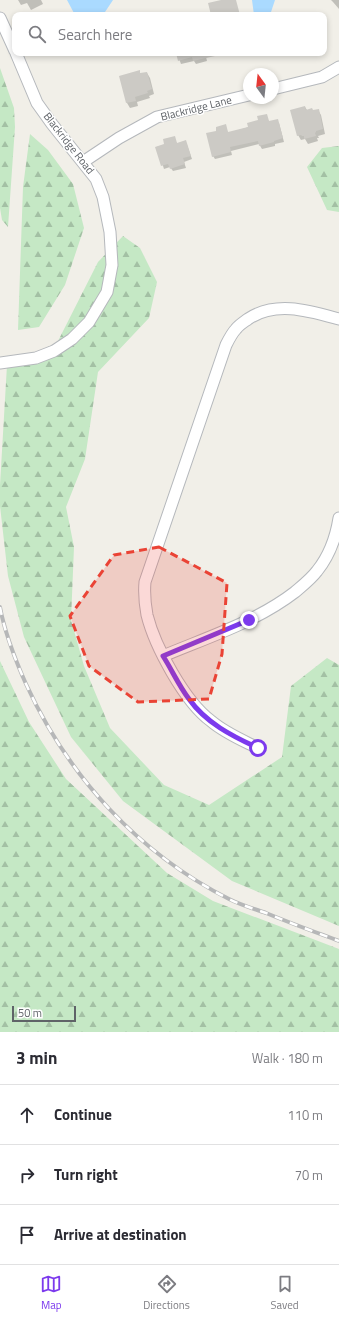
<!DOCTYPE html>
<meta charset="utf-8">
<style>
:root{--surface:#fff;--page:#f2f2f3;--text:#2b2b33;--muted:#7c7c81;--line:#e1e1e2;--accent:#7c3aed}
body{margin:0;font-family:"Titillium Web",sans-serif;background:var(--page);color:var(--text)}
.compass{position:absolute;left:243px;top:68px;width:36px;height:36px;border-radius:50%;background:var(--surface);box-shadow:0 2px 6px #0003;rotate:345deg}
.scale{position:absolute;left:12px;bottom:10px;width:64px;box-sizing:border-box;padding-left:4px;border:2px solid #5f6368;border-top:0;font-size:11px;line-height:14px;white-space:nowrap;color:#5f6368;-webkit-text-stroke:3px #fff;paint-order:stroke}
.stop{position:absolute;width:12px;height:12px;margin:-9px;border:3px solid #7c3aed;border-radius:50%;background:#fff}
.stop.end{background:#7c3aed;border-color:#fff;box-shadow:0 1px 4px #0008}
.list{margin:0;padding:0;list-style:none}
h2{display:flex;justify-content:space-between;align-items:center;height:52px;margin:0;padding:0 16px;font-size:17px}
h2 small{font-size:13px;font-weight:400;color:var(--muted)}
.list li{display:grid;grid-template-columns:26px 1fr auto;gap:12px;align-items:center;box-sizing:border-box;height:60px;padding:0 16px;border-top:1px solid var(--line)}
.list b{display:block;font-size:15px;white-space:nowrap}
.list em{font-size:13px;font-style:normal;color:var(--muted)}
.icon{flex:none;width:22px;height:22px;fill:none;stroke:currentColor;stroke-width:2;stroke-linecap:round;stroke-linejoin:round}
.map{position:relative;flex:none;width:339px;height:1032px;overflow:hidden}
.search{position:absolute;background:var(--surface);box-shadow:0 2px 6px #0003;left:12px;right:12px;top:12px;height:44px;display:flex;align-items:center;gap:10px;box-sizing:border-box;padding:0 14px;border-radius:8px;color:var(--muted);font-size:15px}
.sheet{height:232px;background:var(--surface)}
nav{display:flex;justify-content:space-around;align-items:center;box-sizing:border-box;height:56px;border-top:1px solid var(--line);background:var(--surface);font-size:11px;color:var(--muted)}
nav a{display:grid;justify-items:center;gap:2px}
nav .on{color:var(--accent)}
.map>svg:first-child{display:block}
</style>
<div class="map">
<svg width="339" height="1032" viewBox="0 0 339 1032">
<defs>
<pattern id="forest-firs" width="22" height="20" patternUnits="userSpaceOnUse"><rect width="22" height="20" fill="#c5e8c5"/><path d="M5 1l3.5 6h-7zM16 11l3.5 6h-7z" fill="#a3c0a4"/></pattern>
</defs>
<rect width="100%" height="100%" fill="#f1efe8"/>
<path fill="url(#forest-firs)" d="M0 68 14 108 15 127 8 227 2 220 0 208Z
M30 134 48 150 73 184 84 228 65 285 39 327 18 330 23 187Z
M339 146V212L327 210 307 167 322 148Z
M123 236 140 248 157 282 149 318 98 372 85 459 66 507 74 547 71 620 84 666 110 728 164 785 209 805 282 757 291 686 327 658 339 665V926L232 881 123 801 71 737 24 637 8 576 0 506V485L7 365 57 343 98 262Z
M0 661 29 722 66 779 167 873 213 901 339 949V1032H0Z"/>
<path fill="#aadaff" d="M67 0H113L103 15H75Z
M252 0H275L270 15H254Z"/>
<path fill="#0003" d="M18 0H41L43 4 31 10 27 3 21 5Z
M331 0H339V9L333 2Z
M324 31 327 37 324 39Z
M177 53H205L207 61 196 64 194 61 181 64Z
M147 73 150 78 154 94 149 96 150 98 137 102 138 106 130 108 127 103 120 77Z
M305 107 307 110 313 111 318 110 321 115 325 134 318 136 319 138H317L318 141 308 144 305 139 301 140 298 135Z
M266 115 269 122 279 123 284 142 275 144V146L262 149 259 144 231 151 232 155 215 159 213 156 218 132 225 125 228 133 249 127Z
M174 137 177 144 187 145 192 159 184 162 186 168 173 171 170 167 164 169 157 147 165 145Z"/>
<path fill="#cccac5" d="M221 0H236L240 15H211L208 3Z
M176 53H215V56L193 61 192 57 178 61Z
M140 70V73L147 72 152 89 147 91 148 93 135 97 136 101 126 103 119 76Z
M305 106 306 110 312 108 313 110 319 109 323 129 316 131V132L315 133 316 136 304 139V136H302L301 135 297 136 290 110Z
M267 114 269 121 278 119 283 138 274 141V142L259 146 258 141 230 147 231 152 212 157 206 133 216 131V127L226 124 228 132 248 127 247 123 258 120 257 116Z
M175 136 177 143 186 140 191 156 183 158 185 164 170 169 168 164 161 166 155 147 164 144 163 139Z"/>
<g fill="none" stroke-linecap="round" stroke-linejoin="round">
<g stroke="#b5b8bc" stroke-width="13">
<path id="minor" d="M0 18 15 51
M273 89 322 77 339 67
M83 162 119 138 157 117 249 95
M0 363 36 358 54 351 72 339 89 322 107 292 112 265 110 232 103 197 96 179 52 124 37 103 16 53
M163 656C208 637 256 622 295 592 302 586 311 579 317 571 329 556 336 537 339 518
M258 748C242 740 225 733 211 721 185 702 155 647 147 615 145 604 144 593 145 582L226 345C229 339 232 333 236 329 239 325 244 322 248 319 276 300 310 311 339 319"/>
</g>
<use href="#minor" stroke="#fff" stroke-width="11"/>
<g stroke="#b6b7b8" stroke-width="4">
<path id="rail" d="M0 607C5 634 15 659 26 684 68 776 138 853 229 899 241 905 254 909 266 913 290 923 315 932 339 941"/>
</g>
<use href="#rail" stroke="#fff" stroke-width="2.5" stroke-dasharray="8" stroke-linecap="butt"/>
</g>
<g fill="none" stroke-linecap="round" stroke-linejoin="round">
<path stroke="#7c3aed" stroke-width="5" d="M249 620 163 656C172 670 179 686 189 699 206 723 232 736 258 748"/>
</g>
<path fill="#ea4335" fill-opacity="0.2" stroke="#ea4335" stroke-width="3" stroke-dasharray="8 5" stroke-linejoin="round" d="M159 547 227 583 222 654 209 699 138 702 89 666 70 616 114 555Z"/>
<g text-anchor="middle" stroke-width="3" stroke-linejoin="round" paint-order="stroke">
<g font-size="11" fill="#5f6368" stroke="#fff">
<text transform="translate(196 108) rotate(-14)" y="4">Blackridge Lane</text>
<text transform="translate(69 143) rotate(52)" y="4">Blackridge Road</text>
</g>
</g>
</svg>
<svg class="compass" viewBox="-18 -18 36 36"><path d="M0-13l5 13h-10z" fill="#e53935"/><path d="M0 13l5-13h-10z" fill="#7c7c81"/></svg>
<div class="scale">50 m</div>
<div class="stop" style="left:258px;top:748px"></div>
<div class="stop end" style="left:249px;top:620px"></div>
<div class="search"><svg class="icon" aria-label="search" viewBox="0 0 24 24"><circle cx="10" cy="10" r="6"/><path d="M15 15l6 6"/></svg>Search here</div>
</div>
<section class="sheet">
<h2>3 min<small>Walk · 180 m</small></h2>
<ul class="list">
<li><svg class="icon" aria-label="ahead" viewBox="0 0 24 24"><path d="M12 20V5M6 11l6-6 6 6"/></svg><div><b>Continue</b></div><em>110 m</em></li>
<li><svg class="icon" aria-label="right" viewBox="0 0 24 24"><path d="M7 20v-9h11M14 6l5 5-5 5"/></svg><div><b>Turn right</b></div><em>70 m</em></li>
<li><svg class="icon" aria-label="arrive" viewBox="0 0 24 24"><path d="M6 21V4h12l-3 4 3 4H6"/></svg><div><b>Arrive at destination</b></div></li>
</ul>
</section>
<nav>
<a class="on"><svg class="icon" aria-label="map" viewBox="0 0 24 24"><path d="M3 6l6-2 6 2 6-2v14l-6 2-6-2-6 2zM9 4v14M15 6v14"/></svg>Map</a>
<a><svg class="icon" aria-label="directions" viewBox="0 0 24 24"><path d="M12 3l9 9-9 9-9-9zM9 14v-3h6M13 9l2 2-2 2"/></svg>Directions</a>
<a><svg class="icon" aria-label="saved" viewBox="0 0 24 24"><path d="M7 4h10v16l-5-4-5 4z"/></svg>Saved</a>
</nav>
